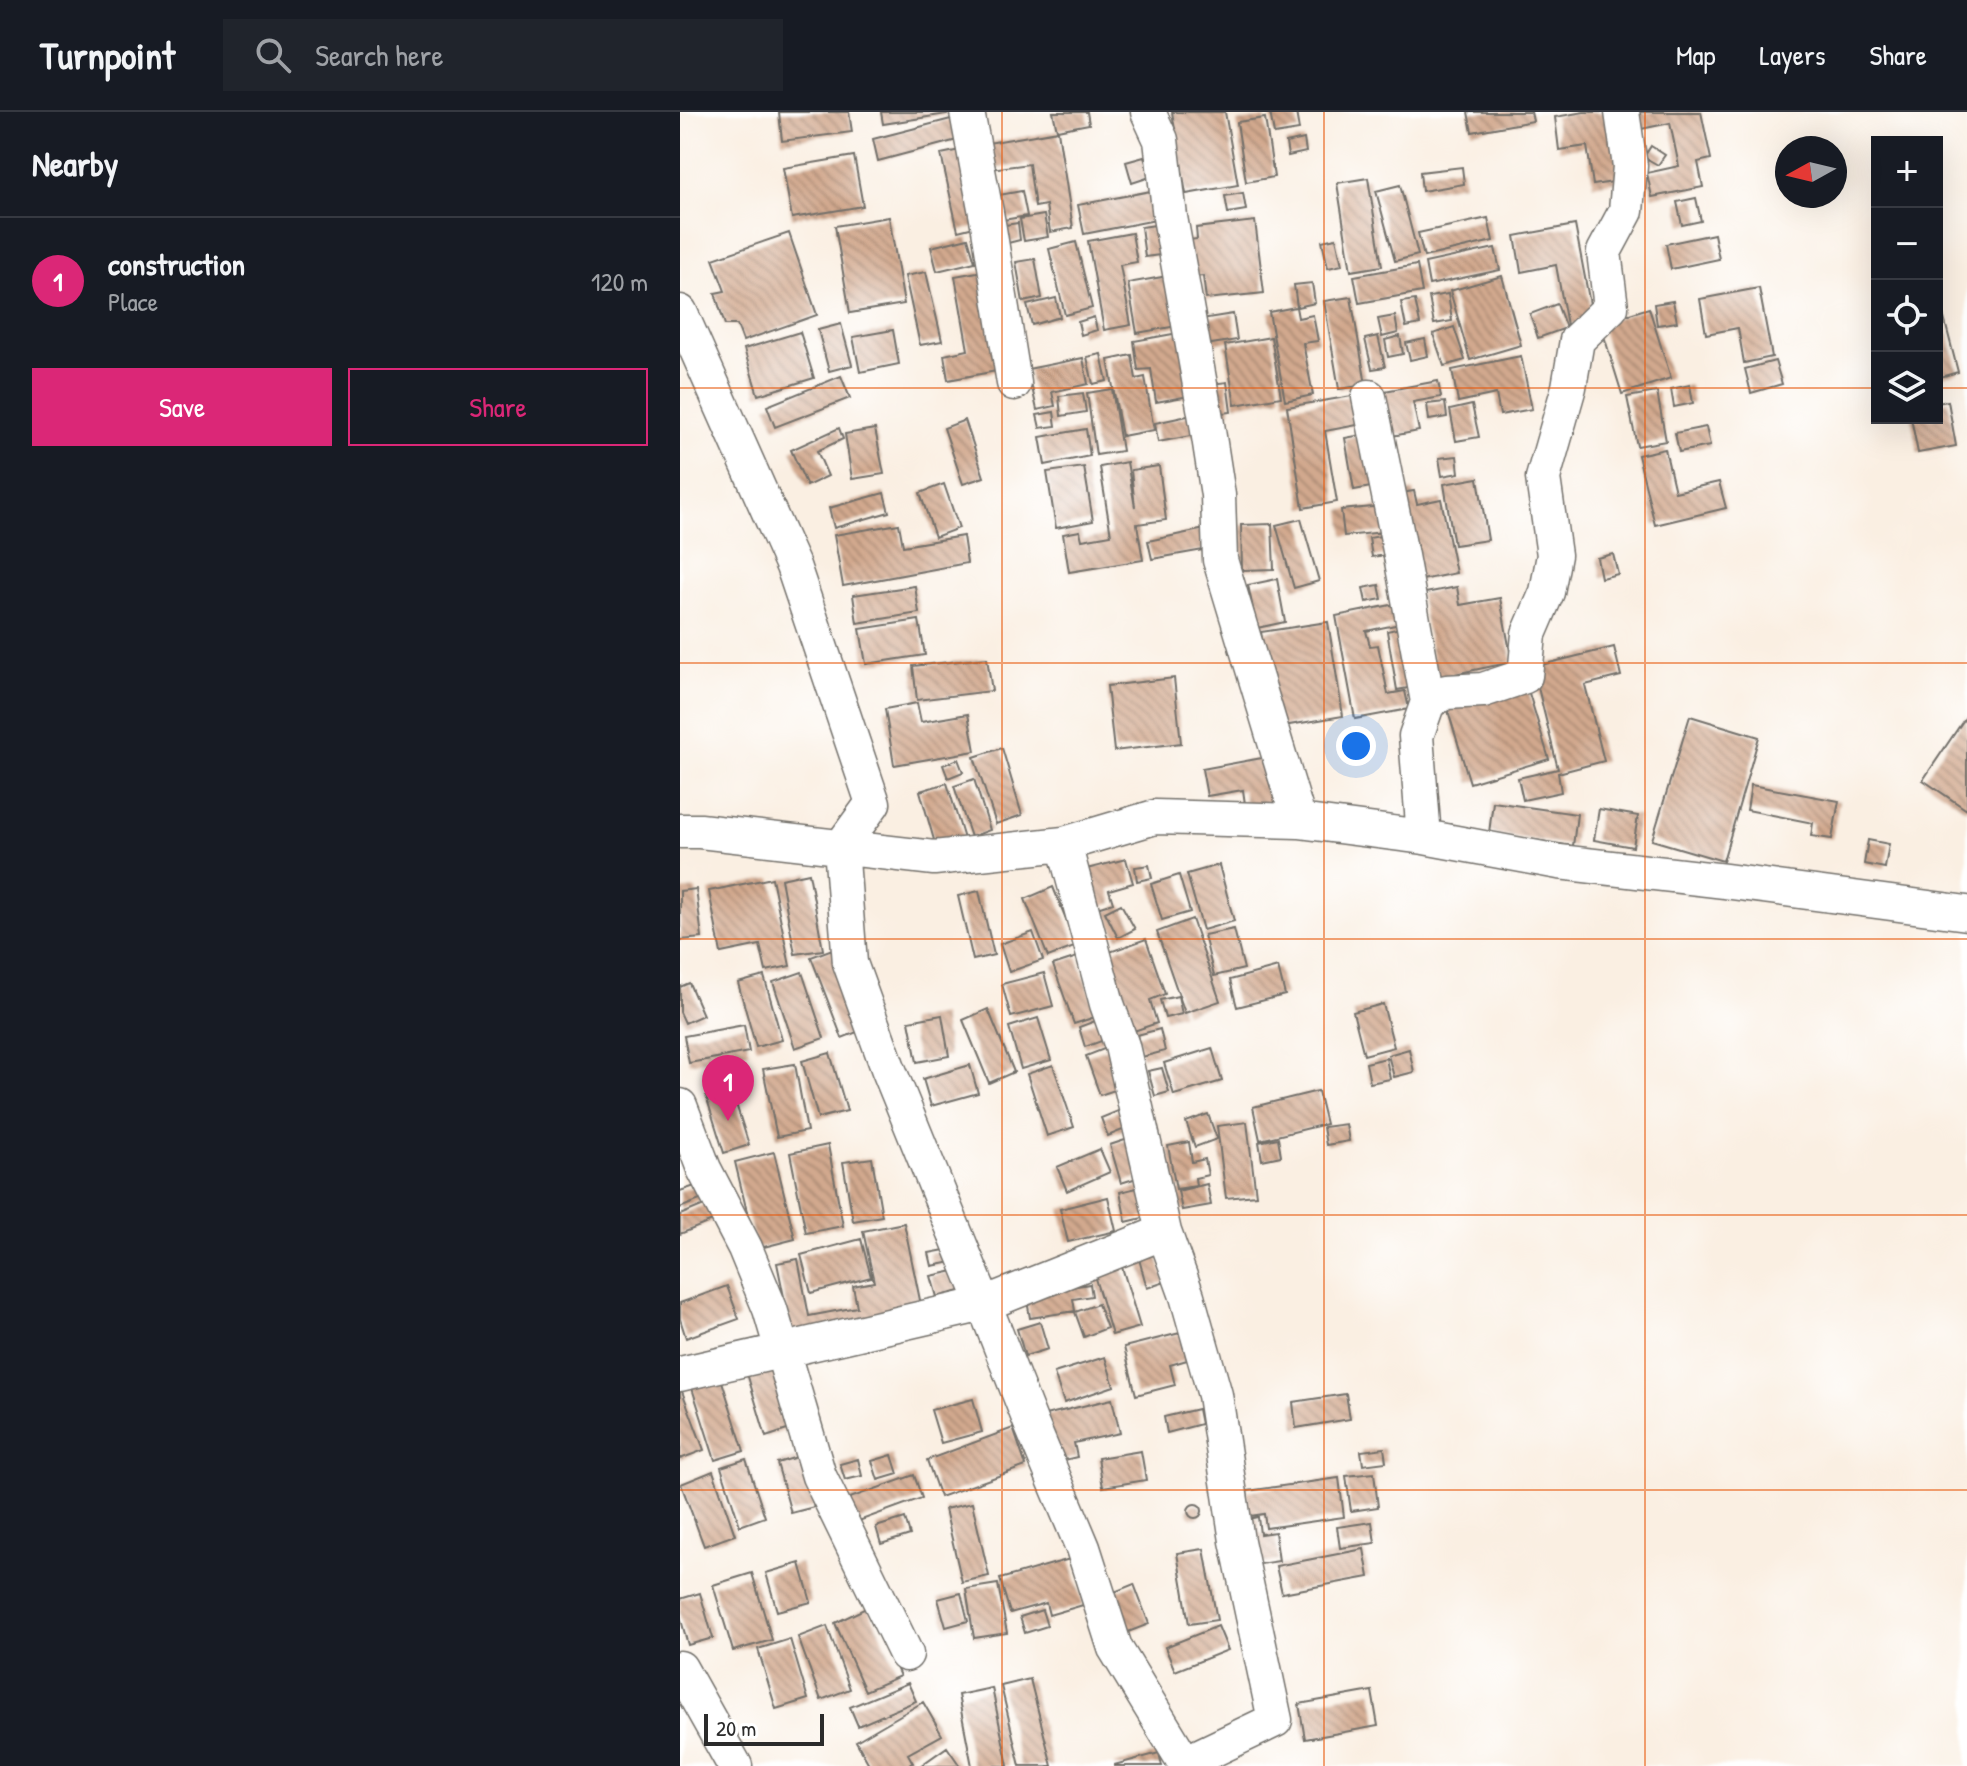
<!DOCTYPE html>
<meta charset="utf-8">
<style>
:root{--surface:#171b24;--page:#20242c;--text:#f1f3f6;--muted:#9ea1a6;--line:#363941;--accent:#db2777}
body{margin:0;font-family:"Patrick Hand",sans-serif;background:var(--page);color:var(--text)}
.controls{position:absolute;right:24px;top:24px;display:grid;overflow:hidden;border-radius:0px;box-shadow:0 8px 32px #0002}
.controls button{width:72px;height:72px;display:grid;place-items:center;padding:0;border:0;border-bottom:2px solid var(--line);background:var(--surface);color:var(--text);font:40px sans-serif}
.compass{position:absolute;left:1095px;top:24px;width:72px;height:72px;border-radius:50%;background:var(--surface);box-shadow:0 8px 32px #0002;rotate:262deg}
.scale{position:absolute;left:24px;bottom:20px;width:120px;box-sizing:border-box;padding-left:8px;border:4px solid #2b2b2b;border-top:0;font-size:22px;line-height:28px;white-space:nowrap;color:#2b2b2b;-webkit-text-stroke:6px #fff;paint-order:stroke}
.you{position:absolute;left:676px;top:634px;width:28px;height:28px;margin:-20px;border:6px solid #fff;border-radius:50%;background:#1a73e8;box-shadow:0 0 0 12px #1a73e833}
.badge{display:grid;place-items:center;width:52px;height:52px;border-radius:50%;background:var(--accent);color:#fff;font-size:26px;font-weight:700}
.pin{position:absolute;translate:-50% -66px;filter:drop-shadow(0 2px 4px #0008)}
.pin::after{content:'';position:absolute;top:42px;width:28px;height:24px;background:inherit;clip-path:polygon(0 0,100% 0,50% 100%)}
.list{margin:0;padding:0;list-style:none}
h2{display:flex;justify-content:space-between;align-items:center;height:104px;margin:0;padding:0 32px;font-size:34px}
h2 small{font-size:26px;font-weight:400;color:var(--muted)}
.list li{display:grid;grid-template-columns:52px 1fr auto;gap:24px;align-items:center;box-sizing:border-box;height:128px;padding:0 32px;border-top:2px solid var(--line)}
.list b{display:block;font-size:30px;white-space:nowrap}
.list p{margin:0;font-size:26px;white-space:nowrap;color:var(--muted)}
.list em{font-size:26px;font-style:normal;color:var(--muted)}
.actions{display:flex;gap:16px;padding:24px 32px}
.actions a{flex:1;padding:18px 0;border:2px solid var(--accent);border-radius:0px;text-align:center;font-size:28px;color:var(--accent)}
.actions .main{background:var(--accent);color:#fff}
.icon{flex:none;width:44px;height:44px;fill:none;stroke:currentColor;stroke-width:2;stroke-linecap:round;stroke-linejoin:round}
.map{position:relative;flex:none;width:1287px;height:1654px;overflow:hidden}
header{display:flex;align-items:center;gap:48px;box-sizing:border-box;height:112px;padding:0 40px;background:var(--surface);border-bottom:2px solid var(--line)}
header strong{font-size:38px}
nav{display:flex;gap:44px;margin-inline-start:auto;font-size:28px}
.search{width:560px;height:72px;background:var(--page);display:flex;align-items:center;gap:20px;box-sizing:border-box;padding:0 28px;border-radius:0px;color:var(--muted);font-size:30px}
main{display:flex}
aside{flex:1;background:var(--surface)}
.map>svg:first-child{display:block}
</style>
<header>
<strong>Turnpoint</strong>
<div class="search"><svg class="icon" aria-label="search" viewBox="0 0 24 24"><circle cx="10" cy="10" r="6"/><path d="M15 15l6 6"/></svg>Search here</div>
<nav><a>Map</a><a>Layers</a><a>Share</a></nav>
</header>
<main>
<aside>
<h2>Nearby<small></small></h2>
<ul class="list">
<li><span class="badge">1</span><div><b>construction</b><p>Place</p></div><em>120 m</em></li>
</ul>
<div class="actions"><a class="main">Save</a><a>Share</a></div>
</aside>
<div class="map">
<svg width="1287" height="1654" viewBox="0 0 1287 1654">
<defs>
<pattern id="building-back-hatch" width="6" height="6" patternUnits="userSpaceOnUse" patternTransform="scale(2)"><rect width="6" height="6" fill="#d2a98e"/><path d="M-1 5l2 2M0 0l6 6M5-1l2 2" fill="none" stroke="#ab8a74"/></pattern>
</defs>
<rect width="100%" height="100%" fill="#fff"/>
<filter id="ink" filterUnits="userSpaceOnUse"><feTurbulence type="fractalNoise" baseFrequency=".0125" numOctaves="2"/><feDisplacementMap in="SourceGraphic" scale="16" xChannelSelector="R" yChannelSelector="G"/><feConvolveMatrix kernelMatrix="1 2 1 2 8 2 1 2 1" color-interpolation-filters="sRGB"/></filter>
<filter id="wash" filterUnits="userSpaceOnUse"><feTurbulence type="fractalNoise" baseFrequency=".006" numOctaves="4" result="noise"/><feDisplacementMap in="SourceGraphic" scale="32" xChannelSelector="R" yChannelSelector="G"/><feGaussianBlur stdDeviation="1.8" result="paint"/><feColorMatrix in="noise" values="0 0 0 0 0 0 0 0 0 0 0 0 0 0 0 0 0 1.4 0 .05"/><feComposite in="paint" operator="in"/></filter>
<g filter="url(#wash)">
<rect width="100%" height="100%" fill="#faefe2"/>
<g id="blocks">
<path fill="url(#building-back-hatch)" d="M99 0H169L172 20 102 29Z
M201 0H267V2L203 12Z
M373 0H407L409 12 377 18Z
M492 0H545L558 73 506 82Z
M590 0H616L619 18 594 22Z
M788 0H851L853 9 792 20Z
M904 0H929L940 69 913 73 907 34 879 38 875 5Z
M958 0H1021L1031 47 1018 50 1023 75 972 85 967 61 999 54 990 11 961 17Z
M585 6 594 65 566 70 557 10Z
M271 7 277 28 198 49 193 27Z
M378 19 393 116 370 120 366 93 355 95 349 52 311 57 308 31Z
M624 27 626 40 608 44 606 31Z
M971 34 985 43 978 53 964 45Z
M285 37 302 113 278 119 261 42Z
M174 44 183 94 112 106 103 56Z
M464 45 470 65 452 71 446 50Z
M782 55 784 72 742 79 740 60Z
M688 66 702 154 671 159 657 71Z
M720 73 738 143 715 149 696 79Z
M476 78 481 107 404 122 398 93Z
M342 79 347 104 323 108 319 83Z
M563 81 566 98 548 101 545 84Z
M1016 86 1021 109 1002 113 997 90Z
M364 103 368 125 344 129 340 107Z
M209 105 224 192 170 201 155 114Z
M808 106 813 129 744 145 738 121Z
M575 109 584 181 526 187 523 164 507 165 503 129 517 127 516 116Z
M338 111 340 128 328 131 325 113Z
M483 112 487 142 465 145 461 115Z
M895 113 913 208 887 213 876 153 841 160 835 124Z
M109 121 137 203 63 229 57 213H45L35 181 45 179 33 147Z
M452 121 457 150 440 153 451 213 424 218 408 129Z
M1034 122 1039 147 991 157 986 132Z
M288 126 295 150 257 159 251 135Z
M656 126 662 153 648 156 642 129Z
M396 130 412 196 385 203 369 137Z
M815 136 820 158 749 173 745 151Z
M355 147 362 186 343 190 336 150Z
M737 153 742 180 679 191 674 164Z
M303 159 322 258 268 268 264 243 288 238 275 164Z
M246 160 262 229 240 233 225 164Z
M488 164 497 214 457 221 448 171Z
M822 164 841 233 790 248 770 179Z
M632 171 635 191 617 195 614 173Z
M1079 176 1092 245 1064 251 1058 216 1026 222 1020 187Z
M768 182 772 209 754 212 749 185Z
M671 185 686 273 659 277 644 189Z
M376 186 380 205 352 213 347 193Z
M735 188 740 212 726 215 721 190Z
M993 189 997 210 977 213 974 192Z
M877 192 886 216 858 226 850 202Z
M616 195 618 206 633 203 638 229 623 231 633 283 605 289 589 200Z
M969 196 991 266 942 282 920 211Z
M1262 198 1278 260 1257 266V199Z
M553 202 557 228 525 233 521 207Z
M715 204 718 221 702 225 698 207Z
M414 205 417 218 401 223 398 210Z
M161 212 172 253 149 259 138 218Z
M774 215 785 248 764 254 753 222Z
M213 218 219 252 180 260 173 225Z
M120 220 134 266 78 283 64 237Z
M504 220 515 283 476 290 471 257 458 258 454 229Z
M698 224 705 255 692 257 685 227Z
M720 224 723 242 708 245 705 228Z
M591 225 601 285 555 293 545 233Z
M745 227 748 244 730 248 726 231Z
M421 242 427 269 413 272 407 245Z
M452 243 456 267 465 265 474 318 442 324 428 248Z
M841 244 852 297 820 303 816 282 778 290 772 258Z
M403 246 408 272 372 280 375 294 357 298 348 257Z
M1095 249 1102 272 1071 281 1065 257Z
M161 264 170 286 95 315 87 294Z
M758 269 761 285 733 290 739 319 701 326 694 281Z
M547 270 551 300 534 302 531 272Z
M1010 273 1013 291 994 295 991 277Z
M432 277 442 339 416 343 407 281Z
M977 280 986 329 957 334 947 285Z
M403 281 406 300 381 304 379 284Z
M684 282 688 311 645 319 657 390 623 396 607 295Z
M1268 289 1276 334 1238 341 1231 306H1257V291Z
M765 290 767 305 749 308 747 292Z
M792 293 799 325 776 329 770 298Z
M374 300 376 314 360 316 357 303Z
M517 302 521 322 478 330 475 311Z
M285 308 304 365 283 372 264 316Z
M1026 315 1030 334 999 340 995 321Z
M159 316 163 327 137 339 148 364 127 374 111 338Z
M195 317 204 362 172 367 165 322Z
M406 317 410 344 365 353 360 325Z
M693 321 702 373 674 378 665 326Z
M985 337 995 380 1039 370 1046 396 975 413 958 343Z
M777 344 779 361 762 364 759 346Z
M447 350 455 395 451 358 479 354 486 408 457 412 463 448 389 460 383 422 400 419 402 428 431 423 420 355Z
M404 355 413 409 376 416 367 360Z
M798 366 808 428 774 433 764 372Z
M264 372 279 416 255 425 240 381Z
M734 379 737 392 761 387 776 461 732 470 714 382Z
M204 381 209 400 154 416 149 396Z
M703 394 705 420 664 424 661 398Z
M621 407 639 469 614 476 596 413Z
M219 412 223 434 283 424 287 451 163 474 154 423Z
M592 412 594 457 562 458 561 413Z
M525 417 529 437 472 447 468 429Z
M712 422 715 442 692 445 689 426Z
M933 442 938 462 921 466 917 446Z
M597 467 605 510 577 516 568 473Z
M699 473 702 487 686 490 683 476Z
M235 474 239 501 177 511 173 483Z
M777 475 780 493 820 486 832 550 756 566 740 482Z
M721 491 725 511 686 519 690 534 698 533 708 582 725 579 729 597 675 607 656 504Z
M239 508 245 543 186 552 180 517Z
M648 510 663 604 597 615 581 520Z
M729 514 739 574 717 578 707 519Z
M934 535 941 564 905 573 924 649 878 661 881 680 843 688 838 666 878 657 853 555Z
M307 546 312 579 237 588 233 554Z
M494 566 501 631 434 639 427 574Z
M845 568 869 647 790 671 766 592Z
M237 591 241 610 288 602 295 639 214 653 205 597Z
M1287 603V698L1243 668Z
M1010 604 1079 625 1043 749 972 728Z
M322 636 342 703 316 712 294 645Z
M593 644 601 693 566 699 563 678 527 684 522 657Z
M278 647 283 660 268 666 263 653Z
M294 667 310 718 291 725 274 674Z
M267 671 284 727 256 735 240 679Z
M1071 673 1159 689 1152 727 1131 724 1133 711 1067 698Z
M813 690 897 702 893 734 809 721Z
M919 697 958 704 953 735 914 728Z
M1188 728 1209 732 1205 756 1184 752Z
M446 747 453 771 429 778 433 791 410 798 399 759Z
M469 753 472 766 457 769 455 755Z
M539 753 554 809 523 818 507 762Z
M129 761 143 838 115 842 101 767Z
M499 763 510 800 482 808 471 772Z
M92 766 110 854 86 859 80 833 41 841 29 779Z
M373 775 397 834 368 845 345 787Z
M16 777 22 826 0 828V779Z
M299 779 314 843 293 848 278 784Z
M441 792 455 817 438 826 425 800Z
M512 807 540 889 505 901 477 820Z
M554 817 564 857 534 864 524 823Z
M353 820 363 848 329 860 320 832Z
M466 827 485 882 470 888 477 911 451 920 424 842Z
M155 836 185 917 162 926 131 845Z
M397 845 418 904 394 912 373 853Z
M598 855 605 883 557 895 550 868Z
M122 860 144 926 115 936 93 870Z
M364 861 373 894 331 905 322 872Z
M84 864 102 928 76 935 58 871Z
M9 871 23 903 5 911 0 900V875Z
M498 884 502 902 485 906 480 888Z
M703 892 714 935 684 943 673 900Z
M308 897 334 960 309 971 283 908Z
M262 903 269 944 237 950 229 909Z
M358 906 371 948 341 957 329 915Z
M423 906 430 926 405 935 399 915Z
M64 913 69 940 9 951 4 924Z
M480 917 485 939 462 945 457 923Z
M429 935 444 975 420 983 406 944Z
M532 936 542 969 494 983 484 951Z
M729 937 734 960 714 965 708 943Z
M150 941 167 999 138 1006 122 949Z
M706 946 710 967 690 971 686 951Z
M115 952 127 1019 97 1025 83 957Z
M290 953 298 981 251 994 243 967Z
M373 953 394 1015 367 1024 347 962Z
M482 956 489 980 475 984 468 959Z
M51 976 69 1033 44 1041 26 984Z
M638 979 646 1012 580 1028 573 995Z
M443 997 450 1015 428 1024 421 1006Z
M528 1002 537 1027 515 1035 506 1010Z
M567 1010 576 1083 546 1086 537 1014Z
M666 1012 669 1029 646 1033 643 1015Z
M598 1026 601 1044 582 1048 579 1030Z
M448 1027 460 1065 441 1071 430 1033Z
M509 1030 512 1050 525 1047 528 1063 515 1066 516 1074 496 1077 488 1034Z
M148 1033 163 1114 126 1121 110 1041Z
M420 1037 430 1060 387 1079 377 1055Z
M94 1040 115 1127 76 1137 55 1050Z
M192 1046 202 1104 173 1109 163 1050Z
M527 1072 531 1093 502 1098 498 1079Z
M15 1074 20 1088 0 1096V1079Z
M461 1075 467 1105 446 1110 440 1080Z
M428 1085 436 1119 388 1130 380 1097Z
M29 1091 35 1108 0 1122V1103Z
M224 1111 242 1198 112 1224 97 1151 118 1147 129 1204 177 1195 173 1174 194 1170 183 1119Z
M181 1127 191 1165 131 1181 121 1143Z
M270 1137 272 1150 252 1154 249 1141Z
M477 1142 485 1170 467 1176 459 1147Z
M442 1155 460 1215 432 1223 414 1163Z
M279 1158 284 1178 257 1185 251 1164Z
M410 1172 412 1184 393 1187 395 1199 350 1206 346 1182Z
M47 1174 59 1207 6 1226 0 1207V1191Z
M418 1192 427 1216 404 1225 395 1200Z
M360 1210 368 1237 345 1244 337 1217Z
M500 1221 507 1248 490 1253 495 1273 456 1283 444 1235Z
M425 1245 434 1274 384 1291 374 1261Z
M95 1248 116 1315 86 1325 66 1258Z
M40 1263 64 1339 35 1348 11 1273Z
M0 1274 24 1338 0 1347Z
M666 1282 670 1307 616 1316 613 1290Z
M293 1287 302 1320 261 1331 251 1298Z
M432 1287 440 1321 394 1331 397 1345 376 1350 365 1303Z
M518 1297 521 1312 487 1321 484 1305Z
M333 1316 346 1354 260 1385 247 1348Z
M704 1336 706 1350 683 1353 681 1339Z
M461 1339 466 1368 423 1375 418 1346Z
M212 1343 218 1362 198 1368 192 1349Z
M120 1344 134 1395 111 1401 97 1351Z
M66 1347 85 1405 60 1414 41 1355Z
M178 1347 182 1364 165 1368 160 1352Z
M33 1359 55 1423 24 1434 1 1372Z
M694 1361 698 1395 671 1399 666 1364Z
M234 1363 242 1386 176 1410 167 1387Z
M659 1366 664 1405 586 1416 584 1402 570 1404 567 1379Z
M292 1391 309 1464 282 1470 265 1397Z
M508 1399a7 7 0 1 1 14 0a7 7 0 1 1-14 0Z
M578 1405 580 1422 595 1420 599 1449 573 1453 567 1407Z
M225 1406 230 1423 201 1432 196 1415Z
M692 1410 695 1431 660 1436 657 1415Z
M524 1437 537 1508 509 1512 497 1441Z
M684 1437 689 1465 602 1481 596 1454Z
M390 1447 403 1493 369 1503 366 1491 330 1501 320 1467Z
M120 1451 131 1490 97 1499 86 1461Z
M72 1461 92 1528 53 1539 33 1473Z
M318 1472 327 1521 294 1526 286 1477Z
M454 1472 469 1512 443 1522 427 1483Z
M20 1481 33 1526 8 1533 0 1504V1487Z
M281 1481 288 1509 266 1515 258 1487Z
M188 1495 220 1564 185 1579 155 1511Z
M362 1498 367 1514 345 1521 340 1505Z
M147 1514 170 1577 141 1588 118 1525Z
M538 1514 548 1538 495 1559 485 1535Z
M110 1527 128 1587 96 1597 78 1537Z
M350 1567 372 1654H340L321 1574Z
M228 1571 236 1589 178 1614 170 1595Z
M312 1576 328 1654H292L278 1583Z
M692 1579 698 1614 625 1627 619 1592Z
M243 1590 262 1623 228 1642 233 1651 227 1654H190L176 1629Z
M267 1635 280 1654H240Z
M479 1641 482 1654H434V1653Z"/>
</g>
</g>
<g filter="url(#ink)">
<use href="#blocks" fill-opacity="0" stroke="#73706b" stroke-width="2"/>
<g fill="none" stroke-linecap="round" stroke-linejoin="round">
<g stroke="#73706b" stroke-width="37">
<path id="minor" d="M287 0 309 117 334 271
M468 0 481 28 490 105 527 312 538 383 540 448 619 709
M0 200 113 454 193 691 161 735 170 851 208 956 304 1192 352 1314 403 1436 435 1536 505 1651 595 1608 557 1429 535 1283 507 1184 484 1120 442 934 427 892 384 732
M689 285 719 433 748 590
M0 719H20L254 746 384 732 475 705 619 709 744 725 879 750 1045 769 1287 801
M744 725 736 624 748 590 766 580 803 578 845 564 849 522 867 480 874 443 863 366 889 275 897 228 931 195 924 140 946 99 950 54 942 0
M0 994 24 1057 65 1136 90 1197 139 1364 226 1542
M0 1262 304 1192 484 1120
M0 1556 55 1654"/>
</g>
<use href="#minor" stroke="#fff" stroke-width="34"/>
</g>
</g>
<path fill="none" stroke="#e8590c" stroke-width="2" stroke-opacity="0.55" d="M322 0V1654M644 0V1654M965 0V1654M0 276H1197M1257 276H1287M0 551H1287M0 827H1287M0 1103H1287M0 1378H1287"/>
</svg>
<div class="controls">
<button>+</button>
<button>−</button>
<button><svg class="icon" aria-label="locate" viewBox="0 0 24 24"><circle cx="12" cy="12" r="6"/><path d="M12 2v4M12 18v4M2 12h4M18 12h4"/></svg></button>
<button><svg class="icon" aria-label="layers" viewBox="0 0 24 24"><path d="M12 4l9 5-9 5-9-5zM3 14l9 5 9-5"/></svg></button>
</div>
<svg class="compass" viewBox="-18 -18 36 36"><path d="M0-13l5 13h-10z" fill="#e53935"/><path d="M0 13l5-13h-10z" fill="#9ea1a6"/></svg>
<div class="scale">20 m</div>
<div class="you"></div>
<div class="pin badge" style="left:48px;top:1009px">1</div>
</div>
</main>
